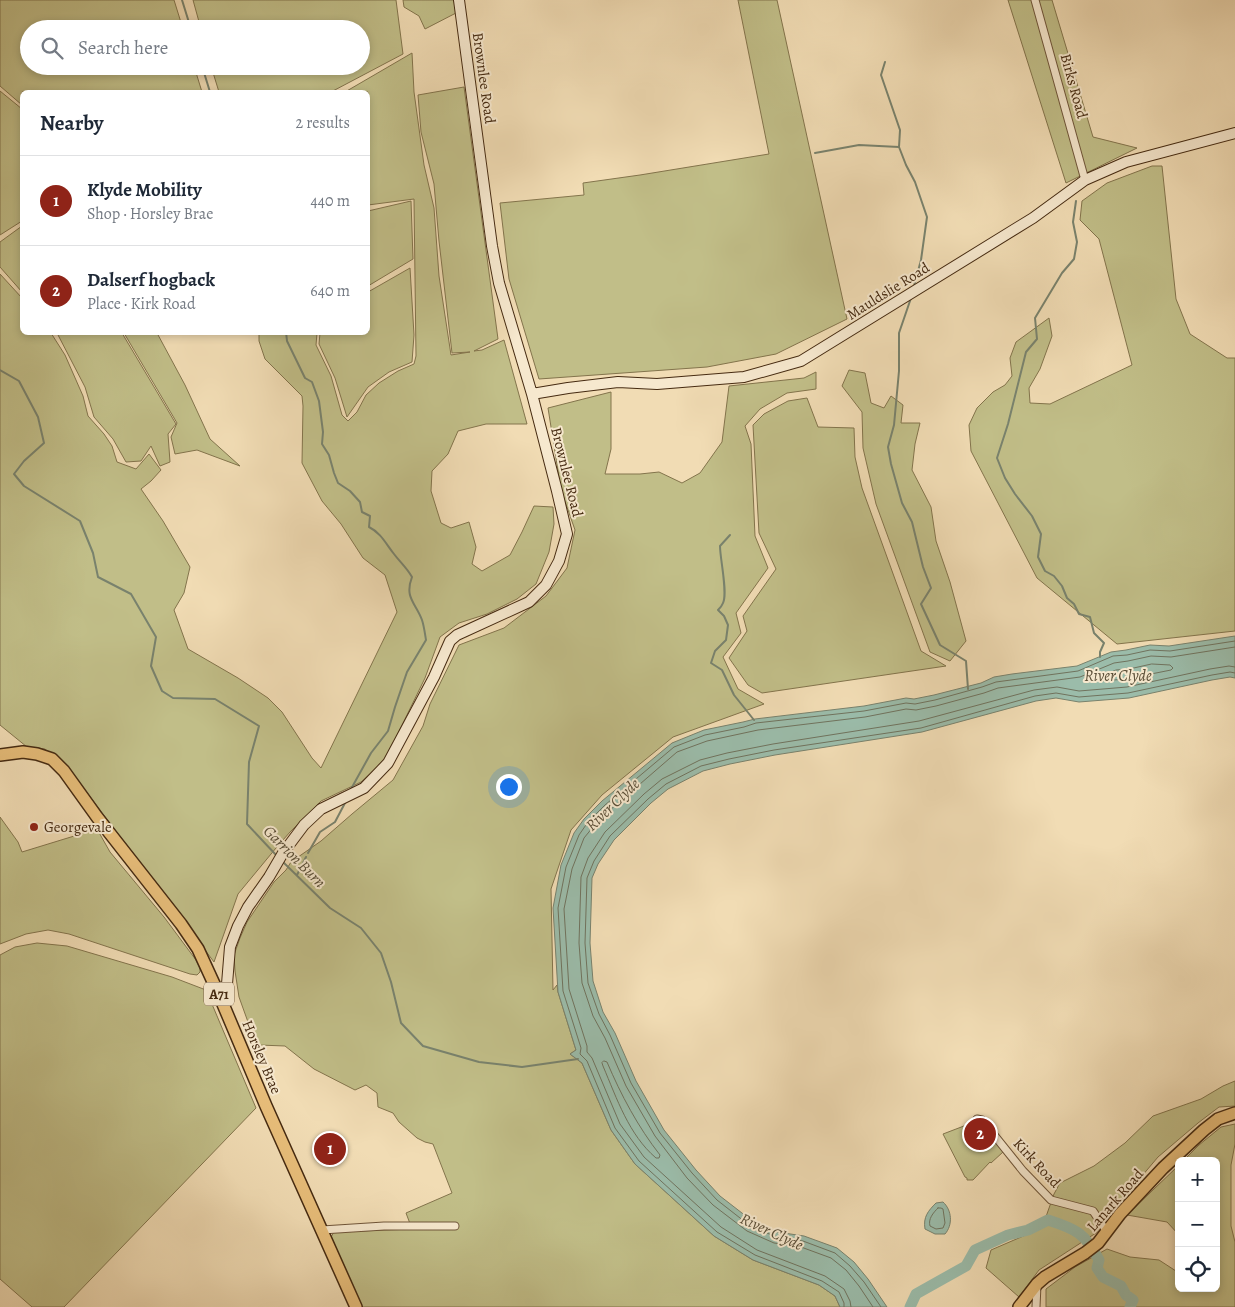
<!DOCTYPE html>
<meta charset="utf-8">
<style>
:root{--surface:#fff;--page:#f6f6f7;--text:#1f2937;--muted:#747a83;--line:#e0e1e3;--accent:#8f2418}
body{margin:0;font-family:Alegreya,serif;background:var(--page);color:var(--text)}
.controls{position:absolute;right:15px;bottom:15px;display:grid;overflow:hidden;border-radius:8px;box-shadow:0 2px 8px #0003}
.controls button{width:45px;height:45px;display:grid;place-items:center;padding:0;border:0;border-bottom:1px solid var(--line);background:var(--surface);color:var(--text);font:25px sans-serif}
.you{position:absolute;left:508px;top:786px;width:18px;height:18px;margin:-12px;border:4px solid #fff;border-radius:50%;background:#1a73e8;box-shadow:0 0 0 8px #1a73e833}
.badge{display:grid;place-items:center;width:32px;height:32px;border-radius:50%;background:var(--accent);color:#fff;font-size:16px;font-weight:700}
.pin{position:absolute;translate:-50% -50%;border:2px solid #fff;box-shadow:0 1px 5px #0006}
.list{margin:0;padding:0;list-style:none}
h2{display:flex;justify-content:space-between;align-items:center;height:65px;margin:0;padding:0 20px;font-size:21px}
h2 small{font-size:16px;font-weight:400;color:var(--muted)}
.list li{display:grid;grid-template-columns:32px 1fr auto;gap:15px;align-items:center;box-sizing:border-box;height:90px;padding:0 20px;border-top:1px solid var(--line)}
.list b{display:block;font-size:19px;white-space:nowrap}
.list p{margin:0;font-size:16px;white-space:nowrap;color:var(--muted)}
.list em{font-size:16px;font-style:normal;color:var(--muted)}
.icon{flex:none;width:28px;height:28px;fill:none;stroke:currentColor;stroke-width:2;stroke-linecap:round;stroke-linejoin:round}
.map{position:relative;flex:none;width:1235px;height:1307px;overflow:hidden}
.search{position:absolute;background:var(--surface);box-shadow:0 2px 8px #0003;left:20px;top:20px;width:350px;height:55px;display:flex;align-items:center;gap:12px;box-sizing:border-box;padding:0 18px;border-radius:28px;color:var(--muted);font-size:19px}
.panel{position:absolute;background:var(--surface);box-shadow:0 2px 8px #0003;left:20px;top:90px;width:350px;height:245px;border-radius:8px}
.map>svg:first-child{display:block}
</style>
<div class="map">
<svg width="1235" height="1307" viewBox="0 0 1235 1307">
<rect width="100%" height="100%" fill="#f1dcb4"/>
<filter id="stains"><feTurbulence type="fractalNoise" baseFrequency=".004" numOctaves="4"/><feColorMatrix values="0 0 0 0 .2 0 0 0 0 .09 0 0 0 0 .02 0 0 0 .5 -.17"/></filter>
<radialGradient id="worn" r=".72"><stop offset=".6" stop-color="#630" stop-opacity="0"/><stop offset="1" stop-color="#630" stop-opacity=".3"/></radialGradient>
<path fill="#c1be88" stroke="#83744c" d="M0 0H174L183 29H29V66H194L202 92H22V105L0 86Z
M193 0H396L403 54 331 92H219L211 66H361V29H201Z
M403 0H454L456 13 425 29 419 16 404 7Z
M738 0H777L847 319 776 354 707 367 539 379 509 279 500 203 584 195 583 183 640 175 769 154Z
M1008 0H1052L1093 137 1137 148 1066 183Z
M412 53 414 92 424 165 434 208 439 276 451 355 470 352 452 353 439 241 434 184 421 132 418 95 464 87 498 339 474 351 482 350 504 340 527 424H486L458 431 448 454 432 471 431 491 441 523 451 528 469 522 476 547 472 564 482 571 510 555 522 532 534 506 553 507 554 524 549 552 536 584 517 599 487 614 459 623 440 637 425 678 385 760 361 782 321 801 290 832 276 848 238 894 214 962 73 774 45 749 27 747 0 725V274L22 298V332L51 333 65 355 83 396 88 416 104 434 112 446 117 462 136 469 149 454 161 470 151 481 141 489 163 521 190 567 184 593 174 610 188 649 238 678 268 698 282 712 312 758 321 768 397 612 385 575 363 558 341 524 322 501 302 463 303 406 302 396 265 359 259 341V333H317L316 345 331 376 342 415 348 421 357 412 366 395 379 383 398 371 414 364 416 356 414 199 368 205V92H345Z
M0 91 22 109V221L0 235Z
M1152 166H1162L1176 299 1190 334 1227 358H1235V631L1117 644 1037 578 971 451 969 425 977 408 993 392 1005 385 1012 376 1010 358 1016 342 1049 318 1052 336 1040 369 1029 388 1030 403 1050 404 1132 365 1099 239 1080 220 1082 201 1107 183Z
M411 201 413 259 368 286V211Z
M22 226V292L0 267V242Z
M410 268 414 335 412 362 389 372 368 387 347 417 335 378 319 344 320 333 368 332V292Z
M57 333H122L176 424 168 434 170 462 160 466 151 446 141 461 126 462 113 439 94 417 85 387Z
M124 333H157L185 385 210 439 240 466 197 450 175 454 171 437 177 423Z
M849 370 865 373 871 403 884 408 891 396 903 405 901 423H920L915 444 912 470 931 507 936 541 950 582 966 641 950 661 930 652 876 504 863 448 862 412 842 386Z
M816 372V389L787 393 760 409 745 426 751 444 755 536 768 568 736 613 741 633 723 657 738 689 764 704 673 737 602 795 571 830 551 889 553 990 557 985 558 992 576 1050 570 1054 582 1063 611 1130 635 1164 714 1236 753 1260 819 1285 835 1296 840 1307H359L331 1237 334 1232 412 1229 406 1213 452 1193 433 1144 425 1142 417 1138 399 1122 393 1113 378 1107 377 1093 366 1085 355 1090 314 1069 285 1046 259 1045 248 1022 239 997 235 971 234 955 240 938 247 922 274 882 286 870 291 862 321 841 352 814 393 780 423 726 430 704 459 645 504 628 546 596 567 568 575 530 561 490 548 408 611 392V449L605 474H640L659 472 682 483 700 473 722 442 729 386 804 378Z
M807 398 818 427 854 428 855 457 862 488 921 651 946 666 762 693 748 685 729 658 747 631 743 616 776 569 759 533 753 425 764 414 788 401Z
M0 817 18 842 22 852 97 829 110 852 164 917 196 960 200 968V972L197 975 190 974 69 934 48 930 26 934 0 944Z
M37 943 67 946 172 977 206 990 256 1108 64 1307H32L0 1279V955L15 947Z
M1235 1081V1106L1219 1107 1198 1123 1158 1157 1114 1209 1096 1233 1039 1270 1019 1297 986 1268 991 1250 1042 1228 1054 1194 1060 1183 1094 1166 1125 1143 1153 1116 1201 1099 1223 1086Z
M977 1121 982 1122 1003 1152 991 1163 990 1162 973 1180H967V1178L965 1177 943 1134Z
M1235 1124V1144L1231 1165V1226L1235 1242V1307H1046V1289L1075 1267 1107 1249 1130 1257 1159 1260 1179 1273V1288H1216V1161H1183L1199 1145 1221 1127Z
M1179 1165V1235L1167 1222 1127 1215Z"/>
<path fill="#9bbcaa" stroke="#79826d" d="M1235 636V678L1230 677 1212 680 1129 698 1079 702 1056 698 1036 701 922 732 775 755 730 764 703 771 668 789 651 803 614 840 598 864 592 878 590 943 593 981 603 1012 615 1033 636 1081 664 1130 696 1170 720 1196 751 1220 777 1232 804 1236 837 1248 854 1262 868 1279 887 1307H840L835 1296 819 1285 753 1260 714 1236 635 1164 611 1130 582 1063 570 1054 576 1050 558 992 553 908 561 865 574 833 584 819 602 801 672 743 704 730 743 722 755 719 864 706 906 698 914 699 934 695 981 683 994 677 1012 674 1077 666 1111 652 1126 650 1150 645 1169 646Z
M943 1202C952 1210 953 1225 945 1234H935L925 1229C923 1217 928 1211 936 1203Z"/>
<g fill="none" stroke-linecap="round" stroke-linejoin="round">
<path stroke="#70735e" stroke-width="1" d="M1152 664 1170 665 1173 668 1171 670 1126 679 1101 681 1099 680 1100 677 1116 670 1129 669Z
M604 1061 607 1062C621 1095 638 1127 660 1155L659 1158H656C629 1135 617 1099 603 1066L602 1063Z
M938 1208H941L943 1209 945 1223 943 1228 936 1229 930 1226C928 1219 933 1213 938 1208Z
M844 1307V1303L839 1292 822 1281 755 1255 717 1232 639 1161 615 1128 587 1061 580 1054 581 1048 563 991 558 908 566 867 579 835 588 822 605 805 674 747 705 735 744 727 756 723 864 711 906 703 915 704 935 700 982 687 996 682 1078 671 1113 656 1127 655 1150 650 1170 651 1235 641
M851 1307 850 1301 844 1289 825 1276 757 1250 721 1227 644 1157 620 1124 592 1058 587 1052V1046L569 989 564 909 572 869 584 838 593 827 610 810 677 752 707 741 758 730 865 717 906 709 916 710 936 706 984 693 998 688 1080 677 1114 663 1128 661 1151 656 1171 657 1235 647
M873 1307 859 1286 846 1270 831 1258 801 1247 774 1243 747 1231 713 1205 687 1178 655 1136 626 1086 605 1038 593 1016 582 983 579 943 581 877 588 858 605 832 644 794 662 779 700 760 727 753 773 744 919 721 1034 690 1057 687 1079 691 1127 687 1210 669 1229 666 1235 667
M881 1307 864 1282 850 1266 835 1253 803 1241 776 1237 749 1225 717 1200 692 1173 660 1133 631 1083 610 1035 599 1014 588 983 585 943 587 878 594 861 610 836 648 799 666 784 701 766 729 759 774 750 921 728 1035 696 1056 693 1079 697 1128 693 1212 675 1230 672 1235 673"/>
<path stroke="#79826d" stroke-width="2" d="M182 0 191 29
M885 62 881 75 900 130 899 147 906 165 915 182 927 217 921 260 914 286
M202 66 210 92
M815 153 859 145 899 147
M1076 201 1073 222 1077 242 1074 259 1062 273 1035 318 1037 339 1026 352 1008 424 997 458 1005 478 1015 494 1032 516 1041 534 1038 557 1045 571 1054 576 1062 586 1067 598 1074 604 1079 614 1090 617 1094 633 1104 643 1100 652V657
M911 298 899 333V371L894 425 888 447 891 464 902 503 912 522 923 567 931 588 921 604 940 645 966 661 968 689
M286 332 287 341 305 378 312 382 319 401 323 432 322 444 329 455 334 473 338 483 350 491 360 502 362 512 370 516 369 527C381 533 386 544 394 554 400 562 407 568 412 577 404 598 416 603 422 620 424 626 425 634 426 640L407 672 395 707 388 731 371 753 351 789
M0 370 19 381 38 417 44 443 24 461 14 474 24 486 80 521 93 553 98 577 131 594 156 637 151 666 162 691 173 698 215 699 259 726 249 762 247 824 277 856
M730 535 720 546C720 559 728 593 723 603 722 606 720 608 718 610L724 616 728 625 726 640 715 651 711 663 722 670 734 695 754 720
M308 853 320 832 335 822 345 803
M282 861 330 908 361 928 381 953 391 982 401 1023 423 1046 479 1062 522 1067 578 1059
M297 875 306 857"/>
<path stroke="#9bbcaa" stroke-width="11" d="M910 1307 916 1294 966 1266 975 1250 1008 1235 1028 1230 1048 1220C1076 1229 1085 1233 1099 1260L1097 1268 1103 1277 1121 1286 1126 1295 1133 1300 1130 1307"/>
<g stroke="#70563a" stroke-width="9">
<path id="street" d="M1035 0 1085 180
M977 1119 982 1120 1023 1171 1051 1200 1093 1211 1107 1232
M322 1230 384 1226H455
M1036 1307 1037 1285"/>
</g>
<g stroke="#452a11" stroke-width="12">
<path id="secondary" d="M532 394 568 388 618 382 657 384 744 377 801 361 1033 218 1085 180 1126 162 1235 133
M220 997 225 993 227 984 230 947 238 926 248 907 269 877 283 853 304 825 321 809 364 788 388 763 434 677 450 641 457 635 529 602 546 585 559 561 567 534 557 491 532 394 499 283 492 246 459 0"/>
</g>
<g stroke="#452a11" stroke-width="14">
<path id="primary" d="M0 755 23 752 37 754 52 759 64 771 97 817 181 924 198 949 220 997 266 1106 356 1307
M1019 1307 1037 1284 1045 1277 1085 1253 1098 1243 1120 1214 1163 1168 1204 1130 1218 1119 1235 1113"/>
</g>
<use href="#street" stroke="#f6e8ce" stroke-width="7"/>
<use href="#secondary" stroke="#f6e8ce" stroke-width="10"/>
<use href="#primary" stroke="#e8be7a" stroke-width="11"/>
</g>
<circle fill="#8f2418" stroke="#f6e8ce" stroke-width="2" cx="34" cy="827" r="5"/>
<g text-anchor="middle" stroke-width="4" stroke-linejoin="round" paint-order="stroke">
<rect fill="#f6e8ce" stroke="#7a634a" stroke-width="1" x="204" y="982.5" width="30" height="23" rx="4"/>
<g font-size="14" font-weight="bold" fill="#452a11">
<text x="219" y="999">A71</text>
</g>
<g font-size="15" fill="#452a11" stroke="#f6e8ce">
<text transform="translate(484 78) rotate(82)" y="5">Brownlee Road</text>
<text transform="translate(1074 86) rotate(75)" y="5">Birks Road</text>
<text transform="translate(888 291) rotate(-32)" y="5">Mauldslie Road</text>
<text transform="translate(567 472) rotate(76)" y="5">Brownlee Road</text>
<text transform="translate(262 1057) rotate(67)" y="5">Horsley Brae</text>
<text transform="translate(1037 1163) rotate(47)" y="5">Kirk Road</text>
<text transform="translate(1115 1200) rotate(-49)" y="5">Lanark Road</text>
</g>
<g font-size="15" fill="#452a11" stroke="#f6e8ce" text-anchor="start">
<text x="44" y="832">Georgevale</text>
</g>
<g font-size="16" font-style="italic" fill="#5a4e37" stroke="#f6e8ce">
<text x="1118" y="681">River Clyde</text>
<text transform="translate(612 804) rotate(-44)" y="6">River Clyde</text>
<text transform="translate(295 856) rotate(45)" y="6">Garrion Burn</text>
<text transform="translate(772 1231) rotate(25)" y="6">River Clyde</text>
</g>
</g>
<rect width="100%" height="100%" filter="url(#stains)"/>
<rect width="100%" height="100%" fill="url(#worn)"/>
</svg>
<div class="controls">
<button>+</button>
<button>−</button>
<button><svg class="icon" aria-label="locate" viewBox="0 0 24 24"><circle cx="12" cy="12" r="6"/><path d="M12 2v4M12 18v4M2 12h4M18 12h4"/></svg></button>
</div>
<div class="you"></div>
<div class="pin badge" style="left:330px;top:1149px">1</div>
<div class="pin badge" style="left:980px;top:1134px">2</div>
<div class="search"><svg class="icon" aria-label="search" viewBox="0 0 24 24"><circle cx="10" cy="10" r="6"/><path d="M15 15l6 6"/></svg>Search here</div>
<section class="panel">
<h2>Nearby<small>2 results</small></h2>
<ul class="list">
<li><span class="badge">1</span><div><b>Klyde Mobility</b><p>Shop · Horsley Brae</p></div><em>440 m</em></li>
<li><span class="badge">2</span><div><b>Dalserf hogback</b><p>Place · Kirk Road</p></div><em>640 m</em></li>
</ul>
</section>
</div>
